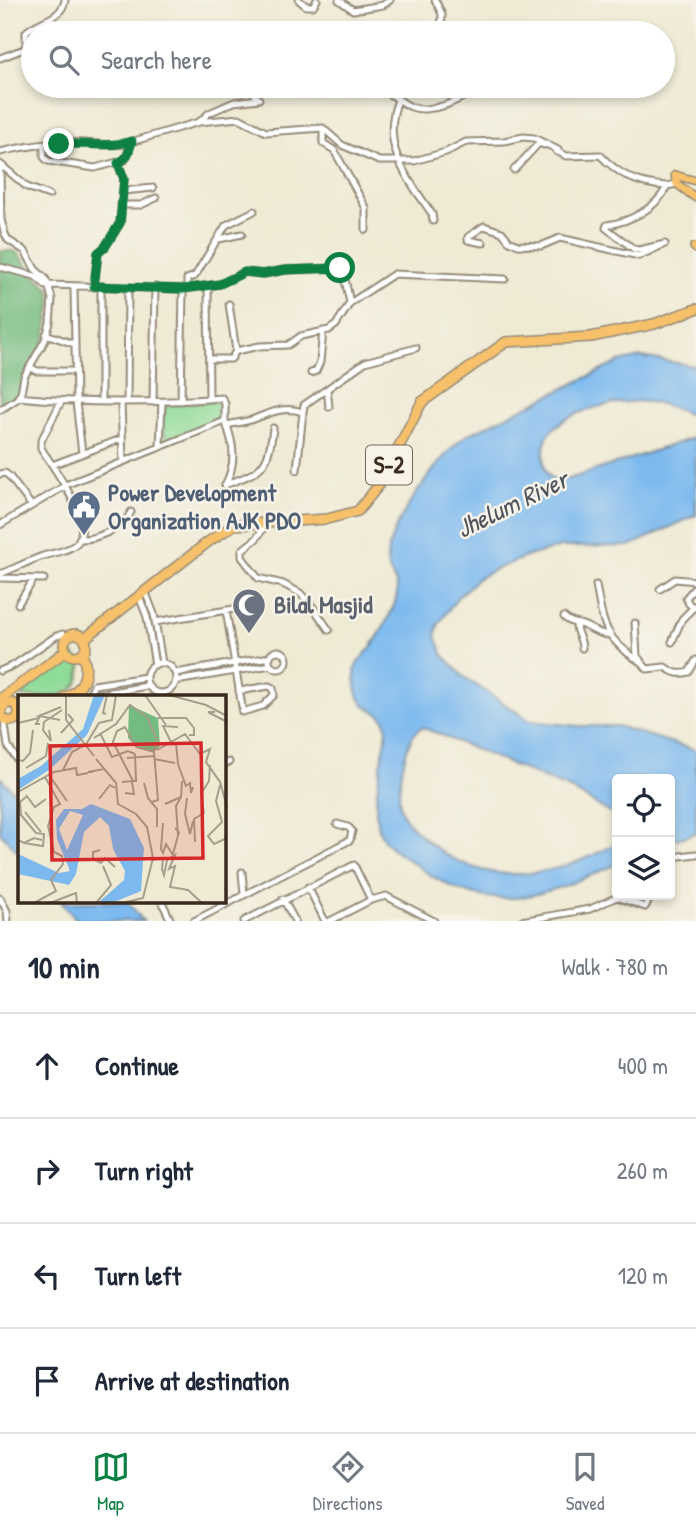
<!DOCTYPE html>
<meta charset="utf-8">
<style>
:root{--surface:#fff;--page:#f6f6f7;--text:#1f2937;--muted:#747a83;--line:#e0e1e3;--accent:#0b8043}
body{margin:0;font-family:"Patrick Hand",sans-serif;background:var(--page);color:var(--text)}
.controls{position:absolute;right:21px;bottom:21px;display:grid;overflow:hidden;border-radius:7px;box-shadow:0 4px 10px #0003}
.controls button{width:63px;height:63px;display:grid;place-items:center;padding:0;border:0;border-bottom:2px solid var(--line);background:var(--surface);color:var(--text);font:35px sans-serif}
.stop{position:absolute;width:21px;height:21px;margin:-16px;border:5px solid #0b8043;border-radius:50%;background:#fff}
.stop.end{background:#0b8043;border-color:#fff;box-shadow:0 2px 7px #0008}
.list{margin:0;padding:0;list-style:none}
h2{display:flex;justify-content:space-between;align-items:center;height:91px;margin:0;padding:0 28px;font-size:30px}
h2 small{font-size:23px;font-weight:400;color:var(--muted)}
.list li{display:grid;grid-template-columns:46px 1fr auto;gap:21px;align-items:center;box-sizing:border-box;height:105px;padding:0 28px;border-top:2px solid var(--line)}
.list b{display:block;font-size:26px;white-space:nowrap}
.list em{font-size:23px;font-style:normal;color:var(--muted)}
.icon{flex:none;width:38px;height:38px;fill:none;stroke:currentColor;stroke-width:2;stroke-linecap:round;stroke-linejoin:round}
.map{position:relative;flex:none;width:696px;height:921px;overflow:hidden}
.search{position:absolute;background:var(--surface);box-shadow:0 4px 10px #0003;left:21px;right:21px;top:21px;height:77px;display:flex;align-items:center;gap:18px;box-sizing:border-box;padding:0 24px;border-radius:38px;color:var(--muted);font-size:26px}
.sheet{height:511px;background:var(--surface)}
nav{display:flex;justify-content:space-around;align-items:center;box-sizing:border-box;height:98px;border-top:2px solid var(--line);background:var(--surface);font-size:19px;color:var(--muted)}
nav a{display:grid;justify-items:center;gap:4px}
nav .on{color:var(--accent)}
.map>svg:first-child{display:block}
</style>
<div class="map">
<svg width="696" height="921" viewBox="0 0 696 921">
<rect width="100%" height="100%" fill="#f7f3e8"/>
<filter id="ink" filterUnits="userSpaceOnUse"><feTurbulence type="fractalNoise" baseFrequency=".0143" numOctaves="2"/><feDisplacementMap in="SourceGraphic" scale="14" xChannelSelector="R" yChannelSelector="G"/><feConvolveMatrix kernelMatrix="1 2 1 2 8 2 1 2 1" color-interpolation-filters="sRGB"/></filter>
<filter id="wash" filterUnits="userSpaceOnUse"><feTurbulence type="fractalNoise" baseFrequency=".00686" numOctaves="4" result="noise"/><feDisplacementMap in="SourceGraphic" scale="28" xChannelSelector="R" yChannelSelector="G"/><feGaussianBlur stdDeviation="1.57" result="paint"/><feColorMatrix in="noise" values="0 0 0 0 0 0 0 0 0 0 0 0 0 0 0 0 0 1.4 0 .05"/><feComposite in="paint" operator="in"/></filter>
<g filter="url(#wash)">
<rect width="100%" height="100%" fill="#efead4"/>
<path fill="#8fdb98" stroke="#65825b" stroke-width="2" d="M220 401 223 409 221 420 166 441 162 423 166 405Z
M72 652 81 663C81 670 81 679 76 685 67 699 37 697 22 697L30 687Z"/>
<path fill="#73bb80" stroke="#57724f" stroke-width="2" d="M0 251H14L20 255 32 273 49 288 52 299 45 340 24 377 21 393 0 410Z"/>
<path fill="#7cb9ef" stroke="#5c7286" stroke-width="2" d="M641 357 696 366V417C681 411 666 404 649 402 619 399 546 412 544 449 543 461 543 471 552 479H569L696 437V515L630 546 561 547 528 556 494 570 478 578 458 597 438 625 436 636 444 656 464 677 530 721 577 726H617L696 750V833L670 841V779H617V817L572 790 422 727C410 734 406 752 403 765 395 807 397 816 431 844 490 891 556 877 617 843V864C542 897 491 920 417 866 404 856 384 846 379 830 370 801 384 758 387 729 383 702 359 718 356 685 355 678 354 670 357 664 360 658 367 653 371 647 380 635 388 619 394 605 404 579 387 579 387 559 387 527 441 453 467 435L619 362Z
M0 777 19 797V853L0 832Z
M61 902H128L143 921H78Z"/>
</g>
<g filter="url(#ink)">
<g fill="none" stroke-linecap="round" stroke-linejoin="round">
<g stroke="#958a79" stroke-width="9">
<path id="minor" d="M299 0 306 6H313L317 0
M339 0 353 10 383 5 390 0
M435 0 442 14 441 33
M0 58 24 49 26 45V32C39 20 62 19 65 0
M268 86 276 90 289 86
M332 93C350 91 368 87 386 93 402 98 406 110 425 109 449 108 461 96 482 89 493 86 508 86 520 86
M398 100C380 146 407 177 432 214L433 221
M199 122 239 118 266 132 323 128V143L334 150 366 208V230
M325 130 342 145 379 161H414L446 152 466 142 504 141 523 137 534 138 558 150 557 152
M44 145V157L48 161 95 168 125 160 132 141
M556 151 566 156 600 155C619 175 639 185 667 186
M0 152C27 146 56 141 84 143 98 144 109 146 124 144L199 122 209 113 234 102 259 99 247 86
M0 164 27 187 49 195
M0 168 1 220 5 234 8 240 25 251 35 269 45 278 50 288
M514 170 539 143 544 145
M123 191 153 188
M121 205H141L156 198
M219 239 242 234
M483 243 468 240V237L484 226 502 232 509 241 518 245 541 246 560 238 639 256 665 244 639 250 634 249 606 228 607 225C629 222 658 208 667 186L677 184
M0 267 35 276 49 288 52 299 50 323 45 340 24 377 21 393 17 399 0 410
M49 285 183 289 220 284 245 272 263 274 285 270 339 268 343 270 350 303
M101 286V402
M208 286 209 399
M94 287 98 253 105 247 120 223 124 179 118 163
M74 288 76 402 82 453
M187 288V279L195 276 226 225 254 211
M46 334 74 344
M236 351 260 346 288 345 301 336 329 330 336 325 350 303 394 274 505 279
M209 359H231L236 351 229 304
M30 367 37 371H75
M311 373 316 371 320 362 323 331
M18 397C86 404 154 403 222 398L225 404V421
M181 401 183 289
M121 402 123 461
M127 402 128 288
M153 402 155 287
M329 407 327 389 365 362 416 348
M303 412 304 405 327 389
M227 425C235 423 246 422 254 419 272 412 284 406 303 412L297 470
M160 446 162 402
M52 465 121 439
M0 474 5 473 9 476 31 505
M225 485C262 471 268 469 273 428
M267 523 256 539 242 550V557L258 578 283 584 300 593 313 607 329 630
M0 525 68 484 225 421C234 443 237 463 225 485
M79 539C96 540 124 528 131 512
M0 574C13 569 27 562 40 557 51 553 67 552 76 544 97 525 52 466 41 448V441L61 402
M0 578 44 579
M596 585C603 624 604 638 639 661
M696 586 686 598 689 604 696 608
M660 589 675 579 696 581
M145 591 154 614 162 663
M139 596 147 617 155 665
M18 604 34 579
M226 610 242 707
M564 617C572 625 577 622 585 626 594 630 598 634 608 635
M155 622 258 605
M635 623 637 656 647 669 665 667C673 673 679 675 689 672L696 660
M576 625C576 634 582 639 582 648
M672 642 682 619 694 607
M269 660a9 9 0 1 1 18 0a9 9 0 1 1-18 0Z
M146 678a15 15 0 1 1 30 0a15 15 0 1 1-30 0Z
M0 671 14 665 56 636 63 634 68 637
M175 673 270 657
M146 677 94 685 91 691 93 695 147 686
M176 681 271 665
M239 691 269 686 273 688 274 695 263 706 242 712
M4 719 8 746 19 763
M224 764 229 762
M670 861 672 857 696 854
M242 872 244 894
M308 887 325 921
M0 898 7 911 8 921
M283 899 295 921
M162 902 171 921
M194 921 350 840 352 831 348 827 337 824
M244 921 354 865 371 900 386 896 434 921
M330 921 371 900
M521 921 590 909 617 897 645 907 652 895"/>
</g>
<g stroke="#958a79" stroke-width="10">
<path id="major" d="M696 181 675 175 677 184 696 198
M696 247H694L696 249"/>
</g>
<g stroke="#958a79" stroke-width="12">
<path id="highway" d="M64 645a11 11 0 1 1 22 0a11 11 0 1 1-22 0Z
M84 639 208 542 234 525 327 519 358 511 379 485 422 402 506 342 591 337 654 324 696 309
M65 697C84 691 90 671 82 654
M0 699 66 651
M1 712a9 9 0 1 1 18 0a9 9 0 1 1-18 0Z"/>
</g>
<use href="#minor" stroke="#fff" stroke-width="5"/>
<use href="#major" stroke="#f6c16b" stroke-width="7"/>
<use href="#highway" stroke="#f6c16b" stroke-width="9"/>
</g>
</g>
<g fill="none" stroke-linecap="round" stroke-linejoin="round" filter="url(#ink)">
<path stroke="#0b8043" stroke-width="9" d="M59 144C84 143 108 148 132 141 129 152 128 159 118 163L124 179 120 223 105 247 98 253 94 286 183 289 220 284 245 272 263 274 285 270 340 268"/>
</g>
<defs>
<g id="civic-pin" transform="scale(1.75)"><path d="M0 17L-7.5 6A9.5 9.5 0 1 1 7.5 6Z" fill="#5c6f8a" stroke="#f7f3e8"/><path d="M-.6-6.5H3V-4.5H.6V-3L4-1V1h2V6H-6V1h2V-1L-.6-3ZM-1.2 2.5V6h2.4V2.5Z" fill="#fff"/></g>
<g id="mosque-pin" transform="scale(1.75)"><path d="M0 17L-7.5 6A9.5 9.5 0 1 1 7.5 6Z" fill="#6b7280" stroke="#f7f3e8"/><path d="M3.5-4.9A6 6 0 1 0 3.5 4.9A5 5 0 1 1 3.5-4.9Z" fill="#fff"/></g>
</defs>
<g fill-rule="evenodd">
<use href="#civic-pin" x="84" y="507"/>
<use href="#mosque-pin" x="249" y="605"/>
</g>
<g text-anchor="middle" stroke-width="5" stroke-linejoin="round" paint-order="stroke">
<rect fill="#f7f3e8" stroke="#73665b" stroke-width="2" x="366" y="445.5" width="46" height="39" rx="5"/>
<g font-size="23" font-weight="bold" fill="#3b2a1e">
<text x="389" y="473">S-2</text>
</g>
<g font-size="24" font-weight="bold" fill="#4e5e75" stroke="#f7f3e8" text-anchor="start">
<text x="108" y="501">Power Development<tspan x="108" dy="28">Organization AJK PDO</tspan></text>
</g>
<g font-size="24" font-weight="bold" fill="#5b616d" stroke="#f7f3e8" text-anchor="start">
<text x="274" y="613">Bilal Masjid</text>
</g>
<g font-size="26" font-style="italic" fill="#4e555d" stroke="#f7f3e8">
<text transform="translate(512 504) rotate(-26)" y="9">Jhelum River</text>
</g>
</g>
<g transform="translate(18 695)">
<rect width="208" height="208" fill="#efead4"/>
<path d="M111 10 140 23 142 51 136 57 119 53 110 43Z" fill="#73bb80"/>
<path d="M76 0H87L69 40 31 75 0 95V84L23 71 65 34ZM73 109 112 124 126 153 123 196 94 208H80L106 185 107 176 95 154 91 131 82 122 66 137 58 179 51 190 0 179V159L41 178 52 176 39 144 38 125 46 114H64ZM52 116 65 120 49 155 41 134Z" fill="#7cb9ef" fill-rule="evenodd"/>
<path fill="none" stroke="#a79d8b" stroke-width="2" d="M48 0V25L76 61M127 0 148 30M151 0 188 10 209 21M197 17H190L209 27M88 19 85 18 89 0M140 23H168L176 33V40H171M42 25 21 21 43 12M0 28 21 23 18 29H22M31 35 33 46 25 35 26 27 44 15M43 38 55 25 50 19M82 38 94 62 110 56 117 59M76 43 98 29 112 10 129 22 139 45 136 57 118 52 107 32 99 36 95 47 115 86 104 87M158 48 160 69 168 91 172 88 173 98 175 92M154 49 145 31 160 32M67 51 81 28 94 25 98 0M139 55 167 39 182 59 192 54 188 67 202 87 209 112M109 63 136 61M78 64 98 88 100 109 118 119 129 132 135 163 125 203 104 208M136 64 157 68M0 65 5 66 12 58 15 35M8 73 28 61 30 48M45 75 54 57 65 51M75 77H70L86 74M31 80 49 106M115 86H118L117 59M126 88 130 103 139 114V132M202 90 198 106 204 127 190 141 196 149 209 143M0 97 36 77 58 73 59 80 70 78M107 98 116 99 114 87M8 100 17 112 28 104M169 103 167 119 172 139 175 126M81 104 92 90 97 93M134 107 140 105 136 57M147 109 163 102 164 86M7 117 23 137M145 128 143 154 145 158 148 149 155 160M160 140 158 111 163 102M0 145 6 148 16 143 24 145M177 147 176 124 186 118 183 99 191 86 192 70M6 148 25 151 26 139 18 138 3 120 2 107 8 102M82 155 75 157V164L83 168 87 163 97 172M155 159 161 137 157 133M134 165 145 163 144 174 146 180 149 165 157 160 151 174 157 171 152 192 170 195 184 208M16 208 38 196 33 185 45 169 44 161 36 157 30 131 36 112 42 109 27 82M32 208 58 198 59 208M78 208 93 190 85 171"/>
<path fill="#d62828" fill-opacity="0.15" stroke="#d62828" stroke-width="3.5" d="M183 48 185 163 34 165 32 51Z"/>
<rect width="208" height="208" fill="none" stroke="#3b2a1e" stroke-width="3.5"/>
</g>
</svg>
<div class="controls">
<button><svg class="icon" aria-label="locate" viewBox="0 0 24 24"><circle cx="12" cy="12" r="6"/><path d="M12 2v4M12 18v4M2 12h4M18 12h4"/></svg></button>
<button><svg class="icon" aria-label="layers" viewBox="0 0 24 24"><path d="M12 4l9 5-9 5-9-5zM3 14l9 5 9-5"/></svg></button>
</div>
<div class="stop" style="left:340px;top:268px"></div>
<div class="stop end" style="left:59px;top:144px"></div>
<div class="search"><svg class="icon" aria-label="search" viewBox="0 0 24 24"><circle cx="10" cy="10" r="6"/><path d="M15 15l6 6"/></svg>Search here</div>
</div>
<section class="sheet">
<h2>10 min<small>Walk · 780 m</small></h2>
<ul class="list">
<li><svg class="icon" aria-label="ahead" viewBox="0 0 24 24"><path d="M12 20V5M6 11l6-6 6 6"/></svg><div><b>Continue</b></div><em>400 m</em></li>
<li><svg class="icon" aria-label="right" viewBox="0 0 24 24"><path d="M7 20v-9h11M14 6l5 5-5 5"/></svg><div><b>Turn right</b></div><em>260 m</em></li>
<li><svg class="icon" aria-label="left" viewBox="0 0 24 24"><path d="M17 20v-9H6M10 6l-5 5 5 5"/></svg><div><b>Turn left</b></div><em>120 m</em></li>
<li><svg class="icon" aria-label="arrive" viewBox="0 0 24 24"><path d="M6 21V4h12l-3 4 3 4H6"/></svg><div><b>Arrive at destination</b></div></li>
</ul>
</section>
<nav>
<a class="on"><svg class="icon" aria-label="map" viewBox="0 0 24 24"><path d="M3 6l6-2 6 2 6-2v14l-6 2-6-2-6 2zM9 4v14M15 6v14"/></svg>Map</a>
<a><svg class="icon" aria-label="directions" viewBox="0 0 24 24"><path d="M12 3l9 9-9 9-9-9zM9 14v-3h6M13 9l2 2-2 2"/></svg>Directions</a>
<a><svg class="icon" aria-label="saved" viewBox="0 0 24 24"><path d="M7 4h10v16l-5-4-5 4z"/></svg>Saved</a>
</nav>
